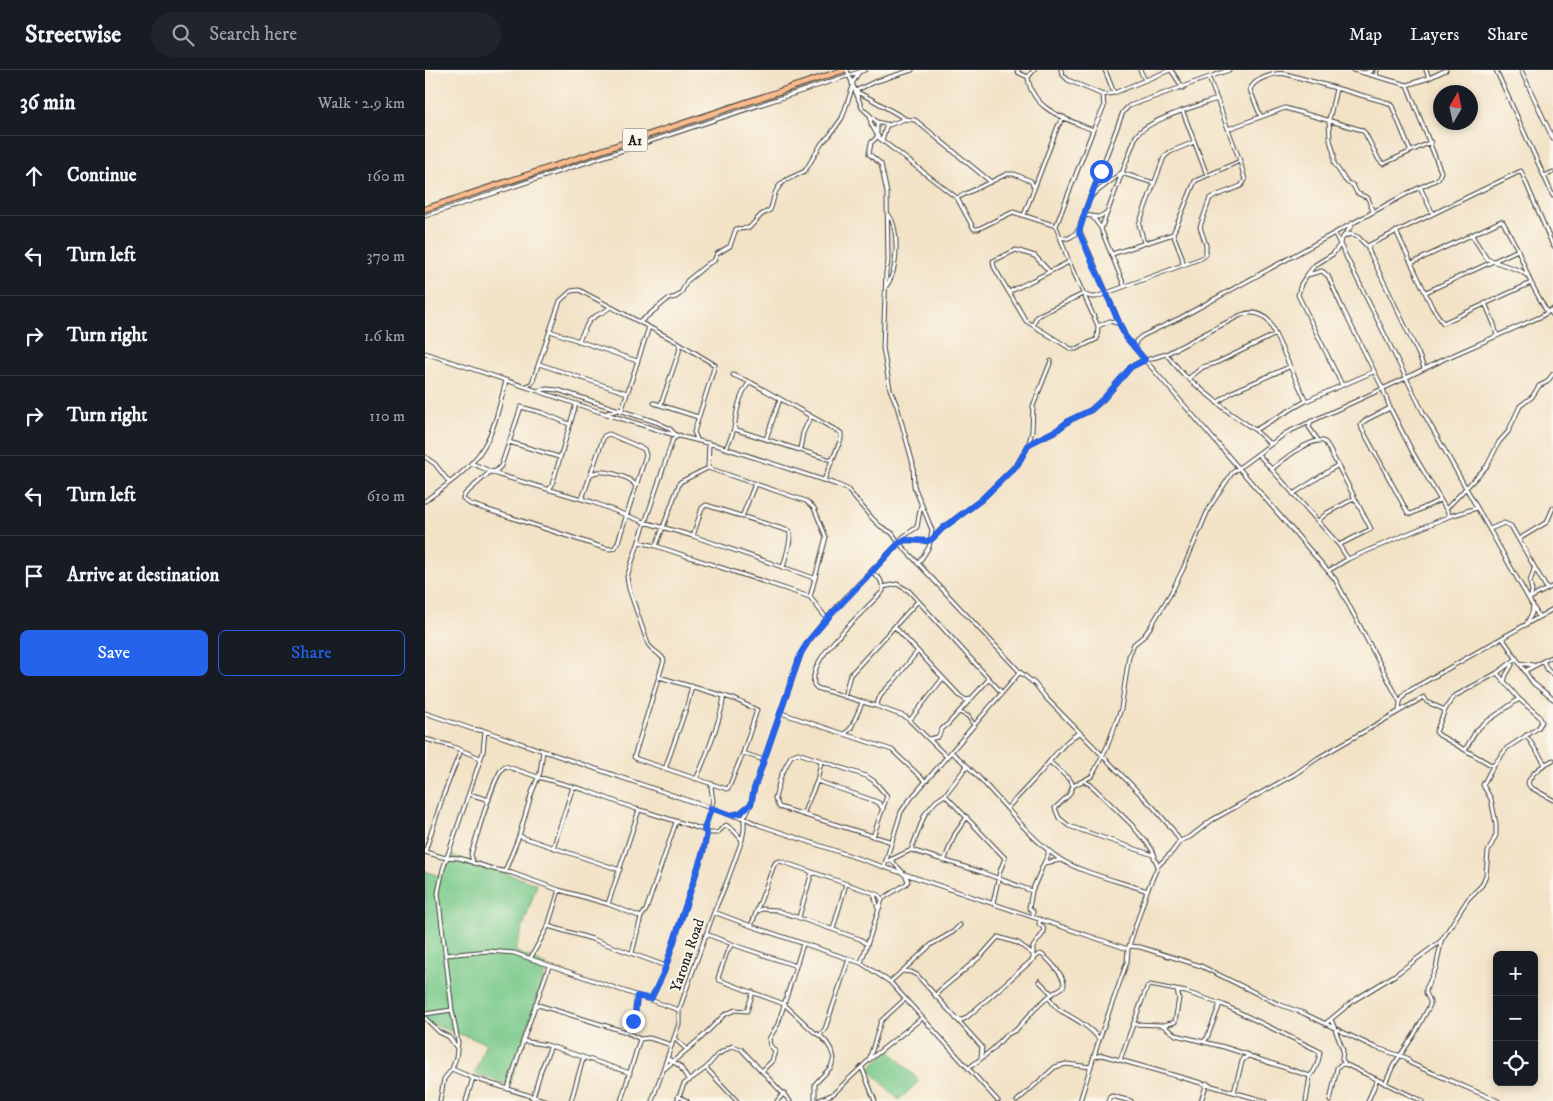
<!DOCTYPE html>
<meta charset="utf-8">
<style>
:root{--surface:#171b24;--page:#20242c;--text:#f1f3f6;--muted:#9ea1a6;--line:#363941;--accent:#2563eb}
body{margin:0;font-family:"IM FELL DW Pica",serif;background:var(--page);color:var(--text)}
.controls{position:absolute;right:15px;bottom:15px;display:grid;overflow:hidden;border-radius:8px;box-shadow:0 2px 8px #0003}
.controls button{width:45px;height:45px;display:grid;place-items:center;padding:0;border:0;border-bottom:1px solid var(--line);background:var(--surface);color:var(--text);font:25px sans-serif}
.compass{position:absolute;left:1008px;top:15px;width:45px;height:45px;border-radius:50%;background:var(--surface);box-shadow:0 2px 8px #0003;rotate:9deg}
.stop{position:absolute;width:15px;height:15px;margin:-11px;border:4px solid #2563eb;border-radius:50%;background:#fff}
.stop.end{background:#2563eb;border-color:#fff;box-shadow:0 1px 5px #0008}
.list{margin:0;padding:0;list-style:none}
h2{display:flex;justify-content:space-between;align-items:center;height:65px;margin:0;padding:0 20px;font-size:21px}
h2 small{font-size:16px;font-weight:400;color:var(--muted)}
.list li{display:grid;grid-template-columns:32px 1fr auto;gap:15px;align-items:center;box-sizing:border-box;height:80px;padding:0 20px;border-top:1px solid var(--line)}
.list b{display:block;font-size:19px;white-space:nowrap}
.list em{font-size:16px;font-style:normal;color:var(--muted)}
.actions{display:flex;gap:10px;padding:15px 20px}
.actions a{flex:1;padding:11px 0;border:1px solid var(--accent);border-radius:8px;text-align:center;font-size:18px;color:var(--accent)}
.actions .main{background:var(--accent);color:#fff}
.icon{flex:none;width:28px;height:28px;fill:none;stroke:currentColor;stroke-width:2;stroke-linecap:round;stroke-linejoin:round}
.map{position:relative;flex:none;width:1128px;height:1031px;overflow:hidden}
header{display:flex;align-items:center;gap:30px;box-sizing:border-box;height:70px;padding:0 25px;background:var(--surface);border-bottom:1px solid var(--line)}
header strong{font-size:24px}
nav{display:flex;gap:28px;margin-inline-start:auto;font-size:18px}
.search{width:350px;height:45px;background:var(--page);display:flex;align-items:center;gap:12px;box-sizing:border-box;padding:0 18px;border-radius:28px;color:var(--muted);font-size:19px}
main{display:flex}
aside{flex:1;background:var(--surface)}
.map>svg:first-child{display:block}
</style>
<header>
<strong>Streetwise</strong>
<div class="search"><svg class="icon" aria-label="search" viewBox="0 0 24 24"><circle cx="10" cy="10" r="6"/><path d="M15 15l6 6"/></svg>Search here</div>
<nav><a>Map</a><a>Layers</a><a>Share</a></nav>
</header>
<main>
<aside>
<h2>36 min<small>Walk · 2.9 km</small></h2>
<ul class="list">
<li><svg class="icon" aria-label="ahead" viewBox="0 0 24 24"><path d="M12 20V5M6 11l6-6 6 6"/></svg><div><b>Continue</b></div><em>160 m</em></li>
<li><svg class="icon" aria-label="left" viewBox="0 0 24 24"><path d="M17 20v-9H6M10 6l-5 5 5 5"/></svg><div><b>Turn left</b></div><em>370 m</em></li>
<li><svg class="icon" aria-label="right" viewBox="0 0 24 24"><path d="M7 20v-9h11M14 6l5 5-5 5"/></svg><div><b>Turn right</b></div><em>1.6 km</em></li>
<li><svg class="icon" aria-label="right" viewBox="0 0 24 24"><path d="M7 20v-9h11M14 6l5 5-5 5"/></svg><div><b>Turn right</b></div><em>110 m</em></li>
<li><svg class="icon" aria-label="left" viewBox="0 0 24 24"><path d="M17 20v-9H6M10 6l-5 5 5 5"/></svg><div><b>Turn left</b></div><em>610 m</em></li>
<li><svg class="icon" aria-label="arrive" viewBox="0 0 24 24"><path d="M6 21V4h12l-3 4 3 4H6"/></svg><div><b>Arrive at destination</b></div></li>
</ul>
<div class="actions"><a class="main">Save</a><a>Share</a></div>
</aside>
<div class="map">
<svg width="1128" height="1031" viewBox="0 0 1128 1031">
<rect width="100%" height="100%" fill="#fbf7ec"/>
<filter id="ink" filterUnits="userSpaceOnUse"><feTurbulence type="fractalNoise" baseFrequency=".02" numOctaves="2"/><feDisplacementMap in="SourceGraphic" scale="10" xChannelSelector="R" yChannelSelector="G"/><feConvolveMatrix kernelMatrix="1 2 1 2 8 2 1 2 1" color-interpolation-filters="sRGB"/></filter>
<filter id="wash" filterUnits="userSpaceOnUse"><feTurbulence type="fractalNoise" baseFrequency=".0096" numOctaves="4" result="noise"/><feDisplacementMap in="SourceGraphic" scale="20" xChannelSelector="R" yChannelSelector="G"/><feGaussianBlur stdDeviation="1.12" result="paint"/><feColorMatrix in="noise" values="0 0 0 0 0 0 0 0 0 0 0 0 0 0 0 0 0 1.4 0 .05"/><feComposite in="paint" operator="in"/></filter>
<g filter="url(#wash)">
<rect width="100%" height="100%" fill="#f2e2c6"/>
<path fill="#78c989" stroke="#4a7252" d="M28 786 112 814 90 881 122 896 85 1015 50 1004 61 973 0 952V801L15 806Z
M464 980 494 1011 474 1030 444 999Z"/>
</g>
<g filter="url(#ink)">
<g fill="none" stroke-linecap="round" stroke-linejoin="round">
<g stroke="#3c3a36" stroke-width="5">
<path id="minor" d="M422 0 437 38 452 52V62
M592 0 594 3 603 7C606 40 642 49 668 60
M636 0 637 4 643 10 678 25 689 23 745 0
M680 0 689 23
M715 0 720 10
M746 0 758 18
M928 0 982 15 1004 8 1021 0
M1001 0 1004 8
M1071 0 1128 126
M1096 0 1128 69
M940 3 947 0
M951 6 952 0
M603 7 609 0
M427 14 434 2
M911 19 904 50 905 70 909 84V93L920 110 923 113 928 115 932 123 943 128 948 142
M430 21 449 12 487 0
M430 21 446 29 479 48
M758 42 782 105
M445 45 446 54 454 68 532 128 549 159H553L588 142 631 156
M836 47 825 20C828 9 850 2 861 4L964 33 967 36 985 80
M452 52 464 55 480 49 490 50 566 112
M803 59 860 38 937 60 940 63 954 90 958 94 1006 72
M453 66 446 73 444 84 456 94 462 123 463 192 461 202 458 278 465 319 472 336 488 394 489 416 507 460 504 477 493 494
M457 70 462 54
M1119 106 1128 102
M729 113 696 103 665 127 654 159 700 266 720 290 910 509 975 632
M995 117 1008 144
M666 126 698 42 704 36 804 0
M532 128 582 104H589L606 111 609 118
M599 145 633 56 639 47
M659 145 673 147 680 144
M0 146 440 0
M667 146 676 158
M971 161 1007 237 1018 253 1106 213
M910 164 998 342 1114 547
M1046 164 1062 189 1096 201 1101 205
M634 166C643 171 648 167 654 159
M919 167 925 164 933 167 943 177
M719 173 714 154 739 87 745 82 769 72
M687 184 748 164
M987 193 1076 151 1078 152 1093 180 1106 213 1122 242
M758 195 757 187 748 164 770 111 815 91
M624 201 610 186 591 180 568 191 569 197 601 251 646 279H651L672 269 673 256 644 192 631 156 668 60 679 37 678 25
M882 205 890 195 908 184 914 176 916 170 927 155
M699 215 676 159 711 66C722 50 772 36 792 29
M461 216C473 202 475 159 463 144
M584 222 644 192
M1001 222 1093 180
M1060 233 1069 254 1072 266
M1125 240 1128 246
M215 252 243 229 251 227 256 223 262 211 284 193 289 191 292 184 305 176 311 159 324 158 336 145 345 140C348 134 348 127 351 121 357 109 369 107 380 101L397 73 405 65 417 48 428 16
M608 255 612 246 658 224 666 227H671L777 188 781 184V175L775 157 785 128 816 116 820 110 815 91 784 8
M673 256 685 251 695 254
M125 261 212 291
M153 271C158 265 160 256 165 250 171 244 180 243 185 237
M710 278 711 271 717 266 755 248 948 142 987 121 1013 109 1016 102 982 15
M0 283 175 342 246 364 294 376 410 414 422 419 446 447 455 456 467 463 474 473C442 506 400 545 376 583L329 719 326 734 319 748V760L317 770 303 809 289 842 254 940V954L227 1031
M741 284 759 305 805 343 830 360 843 372 846 373
M114 294 202 323
M999 298 993 283 943 179 944 175 1096 101 1128 176
M308 305 327 313 416 363V369L399 410
M764 308 778 297 791 293 849 265
M917 315 873 225 876 214 882 205 897 201 903 206 916 235 958 319 965 338 988 383 1025 446
M102 316 107 313 135 231 146 221 154 220 254 273 290 295 269 362 272 369
M115 320 122 319 133 320 231 352 244 358 250 364
M229 333 273 347
M792 333 807 322 864 297
M236 334 254 282 255 273
M965 338 941 350 936 355 937 359 983 443 986 444 1015 430
M182 343 197 339 224 257
M886 351 884 357 893 370
M144 354 118 343 96 337 76 396 71 401 65 402 40 424 38 429 45 434 176 477 185 479 190 478 193 472 221 385 219 379 184 364 179 366 157 429
M309 359 406 390
M830 360 881 331 948 302
M341 369 355 329
M84 372 134 387
M604 373 607 361 608 336 626 291
M301 378C304 372 307 366 309 359 311 344 314 325 324 313
M375 379 378 363 386 346
M833 384 914 475 923 489
M0 387 10 394 24 412
M46 393 74 405 167 432 219 452 268 466 389 508
M283 398 284 373
M847 399C858 390 883 369 898 371L901 373 946 459 914 475
M167 404C175 398 205 406 210 415
M124 420 127 415 151 334
M868 424 913 395
M0 431C20 416 45 400 58 378 70 359 75 333 81 311
M1021 439 1062 396 1074 372 1083 362 1095 336 1107 327 1114 316 1122 312 1128 304
M317 447 330 414
M893 451 902 443 930 428
M1065 459 1079 453 1086 456 1122 519
M268 466 277 438 281 435 364 461C368 467 360 488 358 498
M1094 469 1122 452 1128 438
M214 472 231 476 385 527 402 549
M474 472 478 467 492 457 496 435
M474 473 480 470 503 471 507 469 518 458 556 430 593 393 604 374 632 360 645 350 666 340 679 329 706 297 715 292 741 284 816 245C827 241 836 242 844 251L881 331
M474 473 595 602 610 614 621 628 729 738 748 760 755 771
M231 476 255 412 283 398 381 431 389 438 401 467 385 527
M903 501 923 489 1025 446 1052 438
M446 502 455 509 458 517
M458 517V521C439 541 407 569 394 592 390 599 388 608 389 615L392 618 451 636 481 647 521 686
M458 517 472 514 484 521 577 623
M1107 527 1128 516
M1105 529 1107 521 1105 512 1109 499
M1101 555 1107 543 1108 535
M470 557 535 626 541 630 546 629
M1078 569 1108 613 1128 629
M1118 591 1122 599 1128 605
M1094 593 1108 595
M1100 601 1128 586
M1072 603 1094 629 1114 646 1117 652 1113 658 1082 678 1068 696 1014 665 1011 662 1020 640 1028 627 1072 603 1091 589
M234 607 309 629 332 640 318 683 304 717 302 719 212 689 209 687 239 590C235 583 227 581 223 574L204 519 202 507 248 369 255 365
M1079 612 1081 605 1087 595
M419 627 425 605 493 531
M451 636 456 624 469 611 492 582
M974 641 975 632 980 623 1128 539
M534 642 543 646 549 655
M0 643 47 659 60 661 306 745 319 748 334 755 703 879 702 892 674 970 655 1031
M356 643 467 680 500 711
M485 650 518 608
M420 664 426 658 437 633
M1101 665 1120 694
M0 669 26 676 55 688
M504 669 513 667 517 659 523 654 564 609
M1040 680 1051 661 1057 655 1094 629
M526 682C564 711 593 759 632 787 652 802 698 812 722 821
M318 683 339 690
M1128 690C1118 695 1106 702 1103 713L1105 717 1128 730
M625 692 646 711 648 716 644 725 630 738 634 748 644 756 728 785 733 796
M240 699 262 636 267 616
M271 709C277 697 301 636 298 626
M392 711 447 730 454 733 458 740
M659 711 666 715 707 755C714 766 726 773 730 786
M648 716 667 706 682 677 696 639 704 586 709 574 719 566 726 556 746 523 758 499 784 438 807 403 861 363 981 308C993 301 1005 297 1017 290L1115 247 1128 239
M44 724 64 730
M520 725 580 788 575 801 568 833
M582 738C593 727 604 715 614 704 624 693 642 667 655 663
M378 744 392 711 396 692
M307 745 315 743 323 736
M282 763H292L301 755 309 761 317 770
M94 766 195 800
M448 767 462 726 449 711 441 706 373 683 366 686 356 706 350 728 354 737 467 772
M128 778 148 717
M486 780 500 744 511 731 520 725 542 696
M0 782 17 787 34 788 68 799 87 803 134 820 183 834 216 847
M0 782 18 726 36 680
M463 791 486 780 556 802 607 821 619 793 636 790
M519 791 530 764 542 747
M48 793 46 784C52 768 69 702 80 696L113 707 160 720 211 739 222 742 279 760 288 731 286 717 288 714
M619 793 623 785V780
M459 797 476 742 482 733 595 602
M80 801 94 766 107 722 115 703 118 681
M607 821 604 838 608 841V847
M449 824 453 839
M457 829 481 814 483 811C480 802 471 797 466 789
M183 834 214 740
M333 841 337 839 351 840 435 869 442 874
M289 842 326 856 436 893 465 912 573 1031
M374 847 387 802
M123 856 167 869 241 896
M326 856 349 795 351 792 355 791 454 825 457 830 436 893
M408 859 421 814
M281 864 315 877 371 896
M307 874 302 882 293 908 294 910 359 934 389 962C399 967 406 977 409 988L406 997 390 1014V1031
M704 876 715 877 776 896 853 934 878 943 949 977 982 988 985 993 996 998 1073 1031
M703 879 722 821 733 796 747 782 755 771 765 767 787 750 870 704 893 688 999 627 1002 632 1020 640
M207 883 216 847 221 840 251 752
M608 884V877L619 862 618 857 614 854 615 849
M21 885 63 881 89 883 254 940
M105 889 123 856 134 820
M477 901 486 902 492 905 557 977 556 988
M614 911 627 924
M465 912 507 874 528 862 535 855
M511 927 513 922 556 886 573 867 593 873 608 884V889
M623 927C627 931 631 939 636 941 650 949 664 956 674 969
M226 929 239 902 278 782 282 763 279 760
M110 934 201 962 215 969 224 968 247 975
M0 944 27 940
M0 948 14 962 24 967 32 978
M531 949 537 950 541 948 613 885 616 884C624 889 640 907 639 915L638 917 623 927 609 940 591 960 581 965 568 979 544 998
M906 949 918 980 917 989 920 994
M709 954 737 955 751 965 799 977 824 985 818 990
M900 954 928 931 970 905 1016 871 1043 829 1057 815 1061 805 1063 782 1071 765V754L1066 729 1058 715 1068 696
M739 955 750 952 754 928 752 921
M201 962 210 945 212 926
M395 965 400 959 424 889
M249 968 261 979
M98 971 122 975 205 1003
M778 972 782 968 795 934
M824 986 885 1006 881 1031
M669 987 677 985 840 1031
M242 988 255 996 264 1011
M444 990 456 951 480 929
M695 990 722 917 725 915 761 922 799 935 892 980 895 982C894 990 891 1000 885 1006
M281 998 312 1031
M437 998 450 1031
M27 999 48 1008 122 1031
M238 1000 277 967 299 945 310 940 322 941 328 922
M337 1001 347 991 350 981 345 975 344 969 353 954 378 874
M960 1014 968 996 989 965 1005 935V931L1001 923V919L1011 898 1016 872
M83 1018 98 971 124 896
M809 1022 818 988
M253 1026 262 1031
M15 1031 19 1009 27 999 31 988 33 972 27 940 13 823 18 799 58 682 60 661
M41 1031 48 1008
M107 1031 116 1000 125 978
M146 1031 158 989
M196 1031 215 969
M252 1031 259 1014 281 998 292 985 307 976 316 979 365 1031
M352 1031 359 1023
M392 1031 408 1024 444 990 497 948
M592 1031 630 997 641 994 666 997
M683 1031 685 1027 687 1026 706 1031
M776 1031 782 1013
M905 1031 912 998 915 995 920 994 997 1031
M943 1031 952 1010"/>
</g>
<g stroke="#3c3a36" stroke-width="7">
<path id="highway" d="M0 139 419 0"/>
</g>
<use href="#minor" stroke="#fff" stroke-width="3"/>
<use href="#highway" stroke="#fbbb8c" stroke-width="5"/>
</g>
</g>
<g fill="none" stroke-linecap="round" stroke-linejoin="round" filter="url(#ink)">
<path stroke="#2563eb" stroke-width="6" d="M208 951 210 945 212 926 226 929 239 902 278 782 282 763 279 760 286 738 306 745 315 743 326 734 329 719 376 583 384 570 402 549 474 473 480 470 503 471 507 469 518 458 556 430 593 394 604 374 632 360 645 350 666 340 679 328 706 297 720 290 700 266 654 162 662 136 676 101"/>
</g>
<g text-anchor="middle" stroke-width="4" stroke-linejoin="round" paint-order="stroke">
<rect fill="#fbf7ec" stroke="#5f5e5a" stroke-width="1" x="197.5" y="58.5" width="25" height="23" rx="4"/>
<g font-size="14" font-weight="bold" fill="#1c1c1c">
<text x="210" y="75">A1</text>
</g>
<g font-size="15" fill="#1c1c1c" stroke="#fbf7ec">
<text transform="translate(262 885) rotate(-71)" y="5">Yarona Road</text>
</g>
</g>
</svg>
<div class="controls">
<button>+</button>
<button>−</button>
<button><svg class="icon" aria-label="locate" viewBox="0 0 24 24"><circle cx="12" cy="12" r="6"/><path d="M12 2v4M12 18v4M2 12h4M18 12h4"/></svg></button>
</div>
<svg class="compass" viewBox="-18 -18 36 36"><path d="M0-13l5 13h-10z" fill="#e53935"/><path d="M0 13l5-13h-10z" fill="#9ea1a6"/></svg>
<div class="stop" style="left:676px;top:101px"></div>
<div class="stop end" style="left:208px;top:951px"></div>
</div>
</main>
